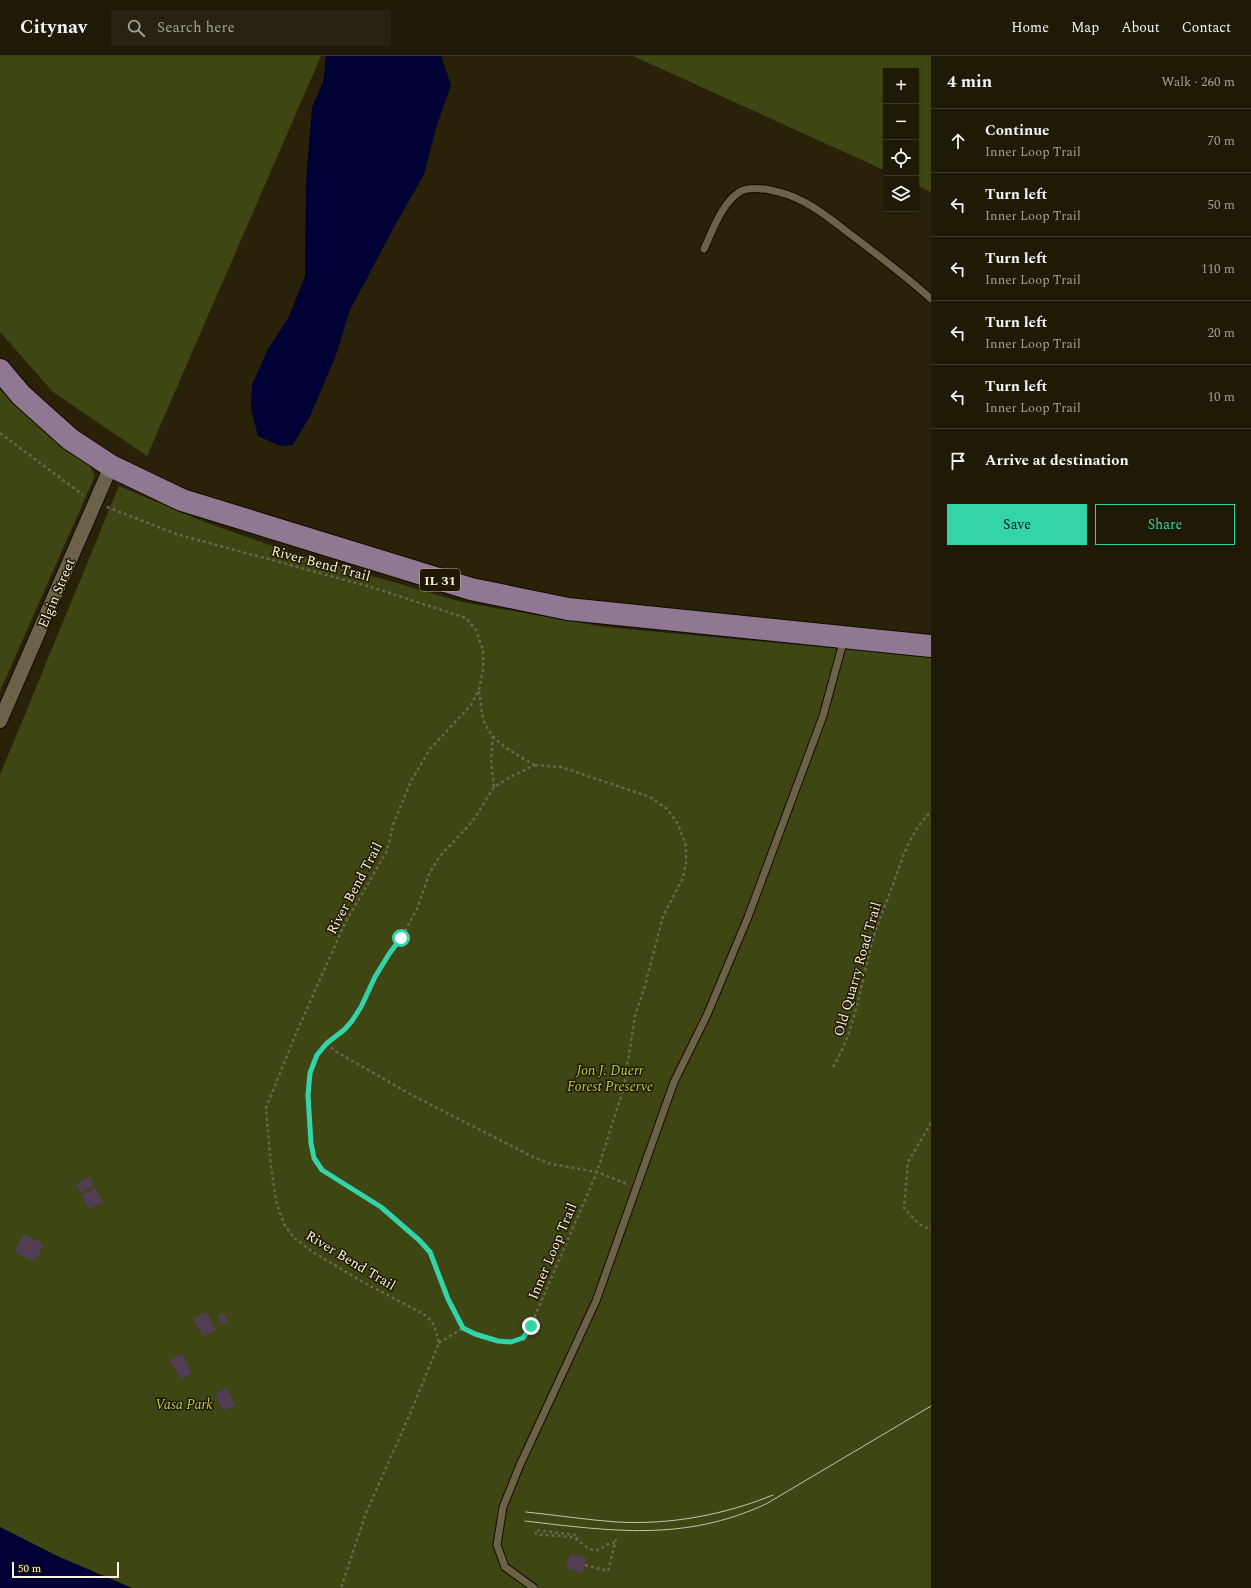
<!DOCTYPE html>
<meta charset="utf-8">
<style>
:root{--surface:#1f1a06;--page:#272310;--text:#f1f3f6;--muted:#a1a19b;--line:#3c3828;--accent:#33d4a8}
body{margin:0;font-family:Spectral,serif;background:var(--page);color:var(--text)}
.controls{position:absolute;right:12px;top:12px;display:grid;overflow:hidden;border-radius:0px;box-shadow:0 1px 3px #0004}
.controls button{width:36px;height:36px;display:grid;place-items:center;padding:0;border:0;border-bottom:1px solid var(--line);background:var(--surface);color:var(--text);font:20px sans-serif}
.scale{position:absolute;left:12px;bottom:10px;width:107px;box-sizing:border-box;padding-left:4px;border:2px solid #f6f1e2;border-top:0;font-size:11px;line-height:14px;white-space:nowrap;color:#f6f1e2;-webkit-text-stroke:3px #201801;paint-order:stroke}
.stop{position:absolute;width:12px;height:12px;margin:-9px;border:3px solid #33d4a8;border-radius:50%;background:#fff}
.stop.end{background:#33d4a8;border-color:#fff;box-shadow:0 1px 4px #0008}
.list{margin:0;padding:0;list-style:none}
h2{display:flex;justify-content:space-between;align-items:center;height:52px;margin:0;padding:0 16px;font-size:17px}
h2 small{font-size:13px;font-weight:400;color:var(--muted)}
.list li{display:grid;grid-template-columns:26px 1fr auto;gap:12px;align-items:center;box-sizing:border-box;height:64px;padding:0 16px;border-top:1px solid var(--line)}
.list b{display:block;font-size:15px;white-space:nowrap}
.list p{margin:0;font-size:13px;white-space:nowrap;color:var(--muted)}
.list em{font-size:13px;font-style:normal;color:var(--muted)}
.actions{display:flex;gap:8px;padding:12px 16px}
.actions a{flex:1;padding:9px 0;border:1px solid var(--accent);border-radius:0px;text-align:center;font-size:14px;color:var(--accent)}
.actions .main{background:var(--accent);color:#111}
.icon{flex:none;width:22px;height:22px;fill:none;stroke:currentColor;stroke-width:2;stroke-linecap:round;stroke-linejoin:round}
.map{position:relative;flex:none;width:931px;height:1532px;overflow:hidden}
header{display:flex;align-items:center;gap:24px;box-sizing:border-box;height:56px;padding:0 20px;background:var(--surface);border-bottom:1px solid var(--line)}
header strong{font-size:19px}
nav{display:flex;gap:22px;margin-inline-start:auto;font-size:14px}
.search{width:280px;height:36px;background:var(--page);display:flex;align-items:center;gap:10px;box-sizing:border-box;padding:0 14px;border-radius:0px;color:var(--muted);font-size:15px}
main{display:flex}
aside{flex:1;background:var(--surface)}
.map>svg:first-child{display:block}
</style>
<header>
<strong>Citynav</strong>
<div class="search"><svg class="icon" aria-label="search" viewBox="0 0 24 24"><circle cx="10" cy="10" r="6"/><path d="M15 15l6 6"/></svg>Search here</div>
<nav><a>Home</a><a>Map</a><a>About</a><a>Contact</a></nav>
</header>
<main>
<div class="map">
<svg width="931" height="1532" viewBox="0 0 931 1532">
<rect width="100%" height="100%" fill="#292208"/>
<path fill="#3e4614" d="M0 0H321L147 400 53 336 0 276Z
M633 0H931V136L916 129V15H886V115Z
M0 325 88 407 95 420 0 635Z
M119 430 207 467 293 497 462 546 605 571 931 601V1532H132L57 1500 0 1471V719Z"/>
<path fill="#000134" d="M326 0H441L451 29 437 69 424 118 393 173 350 254 335 302 310 360 293 389 281 390 258 380 251 353 252 329 268 293 289 261 305 220 306 126 312 52 323 26Z
M0 1471 57 1500 132 1532H0Z"/>
<path fill="#513e52" d="M89 1120 94 1129 81 1137 76 1128Z
M95 1132 103 1146 89 1153 81 1139Z
M23 1178 44 1188 35 1206 14 1196Z
M207 1256 216 1274 203 1281 193 1263Z
M223 1257 228 1266 222 1269 217 1260Z
M182 1298 192 1317 181 1323 170 1304Z
M227 1332 235 1349 223 1355 215 1338Z
M571 1497 587 1502 582 1517 566 1512Z"/>
<g fill="none" stroke-linecap="round" stroke-linejoin="round">
<g stroke="#120b00" stroke-width="9">
<path id="lane" d="M704 193C713 174 722 146 741 135 755 128 787 137 800 144 818 152 834 166 850 178 878 199 906 220 931 243
M534 1532 505 1511 497 1489 503 1451 520 1409 596 1245 674 1026 707 959 748 861 823 660 844 583"/>
</g>
<g stroke="#120b00" stroke-width="16">
<path id="street" d="M0 665 111 410"/>
</g>
<g stroke="#120b00" stroke-width="24">
<path id="primary" d="M0 314 21 339 70 383 111 410 182 444 471 533 568 553 931 590"/>
</g>
<path stroke="#6b654f" stroke-width="2.5" stroke-dasharray="3 3" stroke-linecap="butt" d="M0 377 83 439
M107 451 176 478 371 531 466 562 476 574 483 594V613L479 634 471 649 430 693 411 725 393 769 387 795 345 867 295 980 266 1052 271 1110 276 1145 284 1168 294 1182 313 1196 361 1225 427 1260 434 1269 439 1287 410 1358 366 1457 341 1532
M479 635C481 644 481 656 484 665 492 687 517 699 535 709
M493 680 491 703 494 731
M535 709 561 711 650 741 667 753 678 768 686 790V806L683 822 663 860 645 930 635 960 624 1031 597 1116 531 1269 523 1282 511 1286 498 1285 475 1278 463 1272 448 1243 430 1196 419 1184 381 1151 322 1114 314 1102 311 1087 308 1039 310 1017 317 999 327 987 344 974 352 965 361 951 375 921 389 898 401 882 417 853 430 816 440 800 472 766 494 731 512 720Z
M327 987 335 995 412 1039 533 1101 551 1108 597 1116 627 1128
M833 1011C856 973 861 926 873 883 879 863 888 843 895 823 903 800 912 773 931 756
M931 1067 908 1106 904 1152 919 1168 931 1174
M439 1287 463 1272
M577 1484V1479L536 1474V1478C548 1480 562 1479 574 1482 581 1485 585 1492 593 1494 603 1496 603 1486 616 1487
M585 1509 608 1515 616 1483"/>
<use href="#lane" stroke="#6b6247" stroke-width="7"/>
<use href="#street" stroke="#6b6247" stroke-width="14"/>
<use href="#primary" stroke="#907893" stroke-width="22"/>
<path stroke="#c7c2b0" stroke-width="1" d="M526 1456C556 1459 587 1464 617 1466 670 1469 724 1459 773 1439
M525 1465C611 1475 684 1486 766 1448L931 1350"/>
</g>
<g fill="none" stroke-linecap="round" stroke-linejoin="round">
<path stroke="#33d4a8" stroke-width="5" d="M401 882 389 898 375 921 361 951 352 965 344 974 327 987 317 999 310 1017 308 1039 311 1087 314 1102 322 1114 381 1151 419 1184 430 1196 448 1243 463 1272 475 1278 498 1285 511 1286 523 1282 531 1270"/>
</g>
<g text-anchor="middle" stroke-width="3" stroke-linejoin="round" paint-order="stroke">
<rect fill="#201801" stroke="#b6b09e" stroke-width="1" x="420" y="513" width="40" height="22" rx="3"/>
<g font-size="13" font-weight="bold" fill="#f6f1e2">
<text x="440" y="529">IL 31</text>
</g>
<g font-size="14" fill="#f6f1e2" stroke="#201801">
<text transform="translate(321 507) rotate(15)" y="5">River Bend Trail</text>
<text transform="translate(56 537) rotate(-67)" y="5">Elgin Street</text>
<text transform="translate(354 832) rotate(-62)" y="5">River Bend Trail</text>
<text transform="translate(857 913) rotate(-74)" y="5">Old Quarry Road Trail</text>
<text transform="translate(552 1195) rotate(-67)" y="5">Inner Loop Trail</text>
<text transform="translate(351 1204) rotate(31)" y="5">River Bend Trail</text>
</g>
<g font-size="14" font-style="italic" fill="#b9ce47" stroke="#201801">
<text x="610" y="1019">Jon J. Duerr<tspan x="610" dy="16">Forest Preserve</tspan></text>
<text x="184" y="1353">Vasa Park</text>
</g>
</g>
</svg>
<div class="controls">
<button>+</button>
<button>−</button>
<button><svg class="icon" aria-label="locate" viewBox="0 0 24 24"><circle cx="12" cy="12" r="6"/><path d="M12 2v4M12 18v4M2 12h4M18 12h4"/></svg></button>
<button><svg class="icon" aria-label="layers" viewBox="0 0 24 24"><path d="M12 4l9 5-9 5-9-5zM3 14l9 5 9-5"/></svg></button>
</div>
<div class="scale">50 m</div>
<div class="stop" style="left:401px;top:882px"></div>
<div class="stop end" style="left:531px;top:1270px"></div>
</div>
<aside>
<h2>4 min<small>Walk · 260 m</small></h2>
<ul class="list">
<li><svg class="icon" aria-label="ahead" viewBox="0 0 24 24"><path d="M12 20V5M6 11l6-6 6 6"/></svg><div><b>Continue</b><p>Inner Loop Trail</p></div><em>70 m</em></li>
<li><svg class="icon" aria-label="left" viewBox="0 0 24 24"><path d="M17 20v-9H6M10 6l-5 5 5 5"/></svg><div><b>Turn left</b><p>Inner Loop Trail</p></div><em>50 m</em></li>
<li><svg class="icon" aria-label="left" viewBox="0 0 24 24"><path d="M17 20v-9H6M10 6l-5 5 5 5"/></svg><div><b>Turn left</b><p>Inner Loop Trail</p></div><em>110 m</em></li>
<li><svg class="icon" aria-label="left" viewBox="0 0 24 24"><path d="M17 20v-9H6M10 6l-5 5 5 5"/></svg><div><b>Turn left</b><p>Inner Loop Trail</p></div><em>20 m</em></li>
<li><svg class="icon" aria-label="left" viewBox="0 0 24 24"><path d="M17 20v-9H6M10 6l-5 5 5 5"/></svg><div><b>Turn left</b><p>Inner Loop Trail</p></div><em>10 m</em></li>
<li><svg class="icon" aria-label="arrive" viewBox="0 0 24 24"><path d="M6 21V4h12l-3 4 3 4H6"/></svg><div><b>Arrive at destination</b></div></li>
</ul>
<div class="actions"><a class="main">Save</a><a>Share</a></div>
</aside>
</main>
